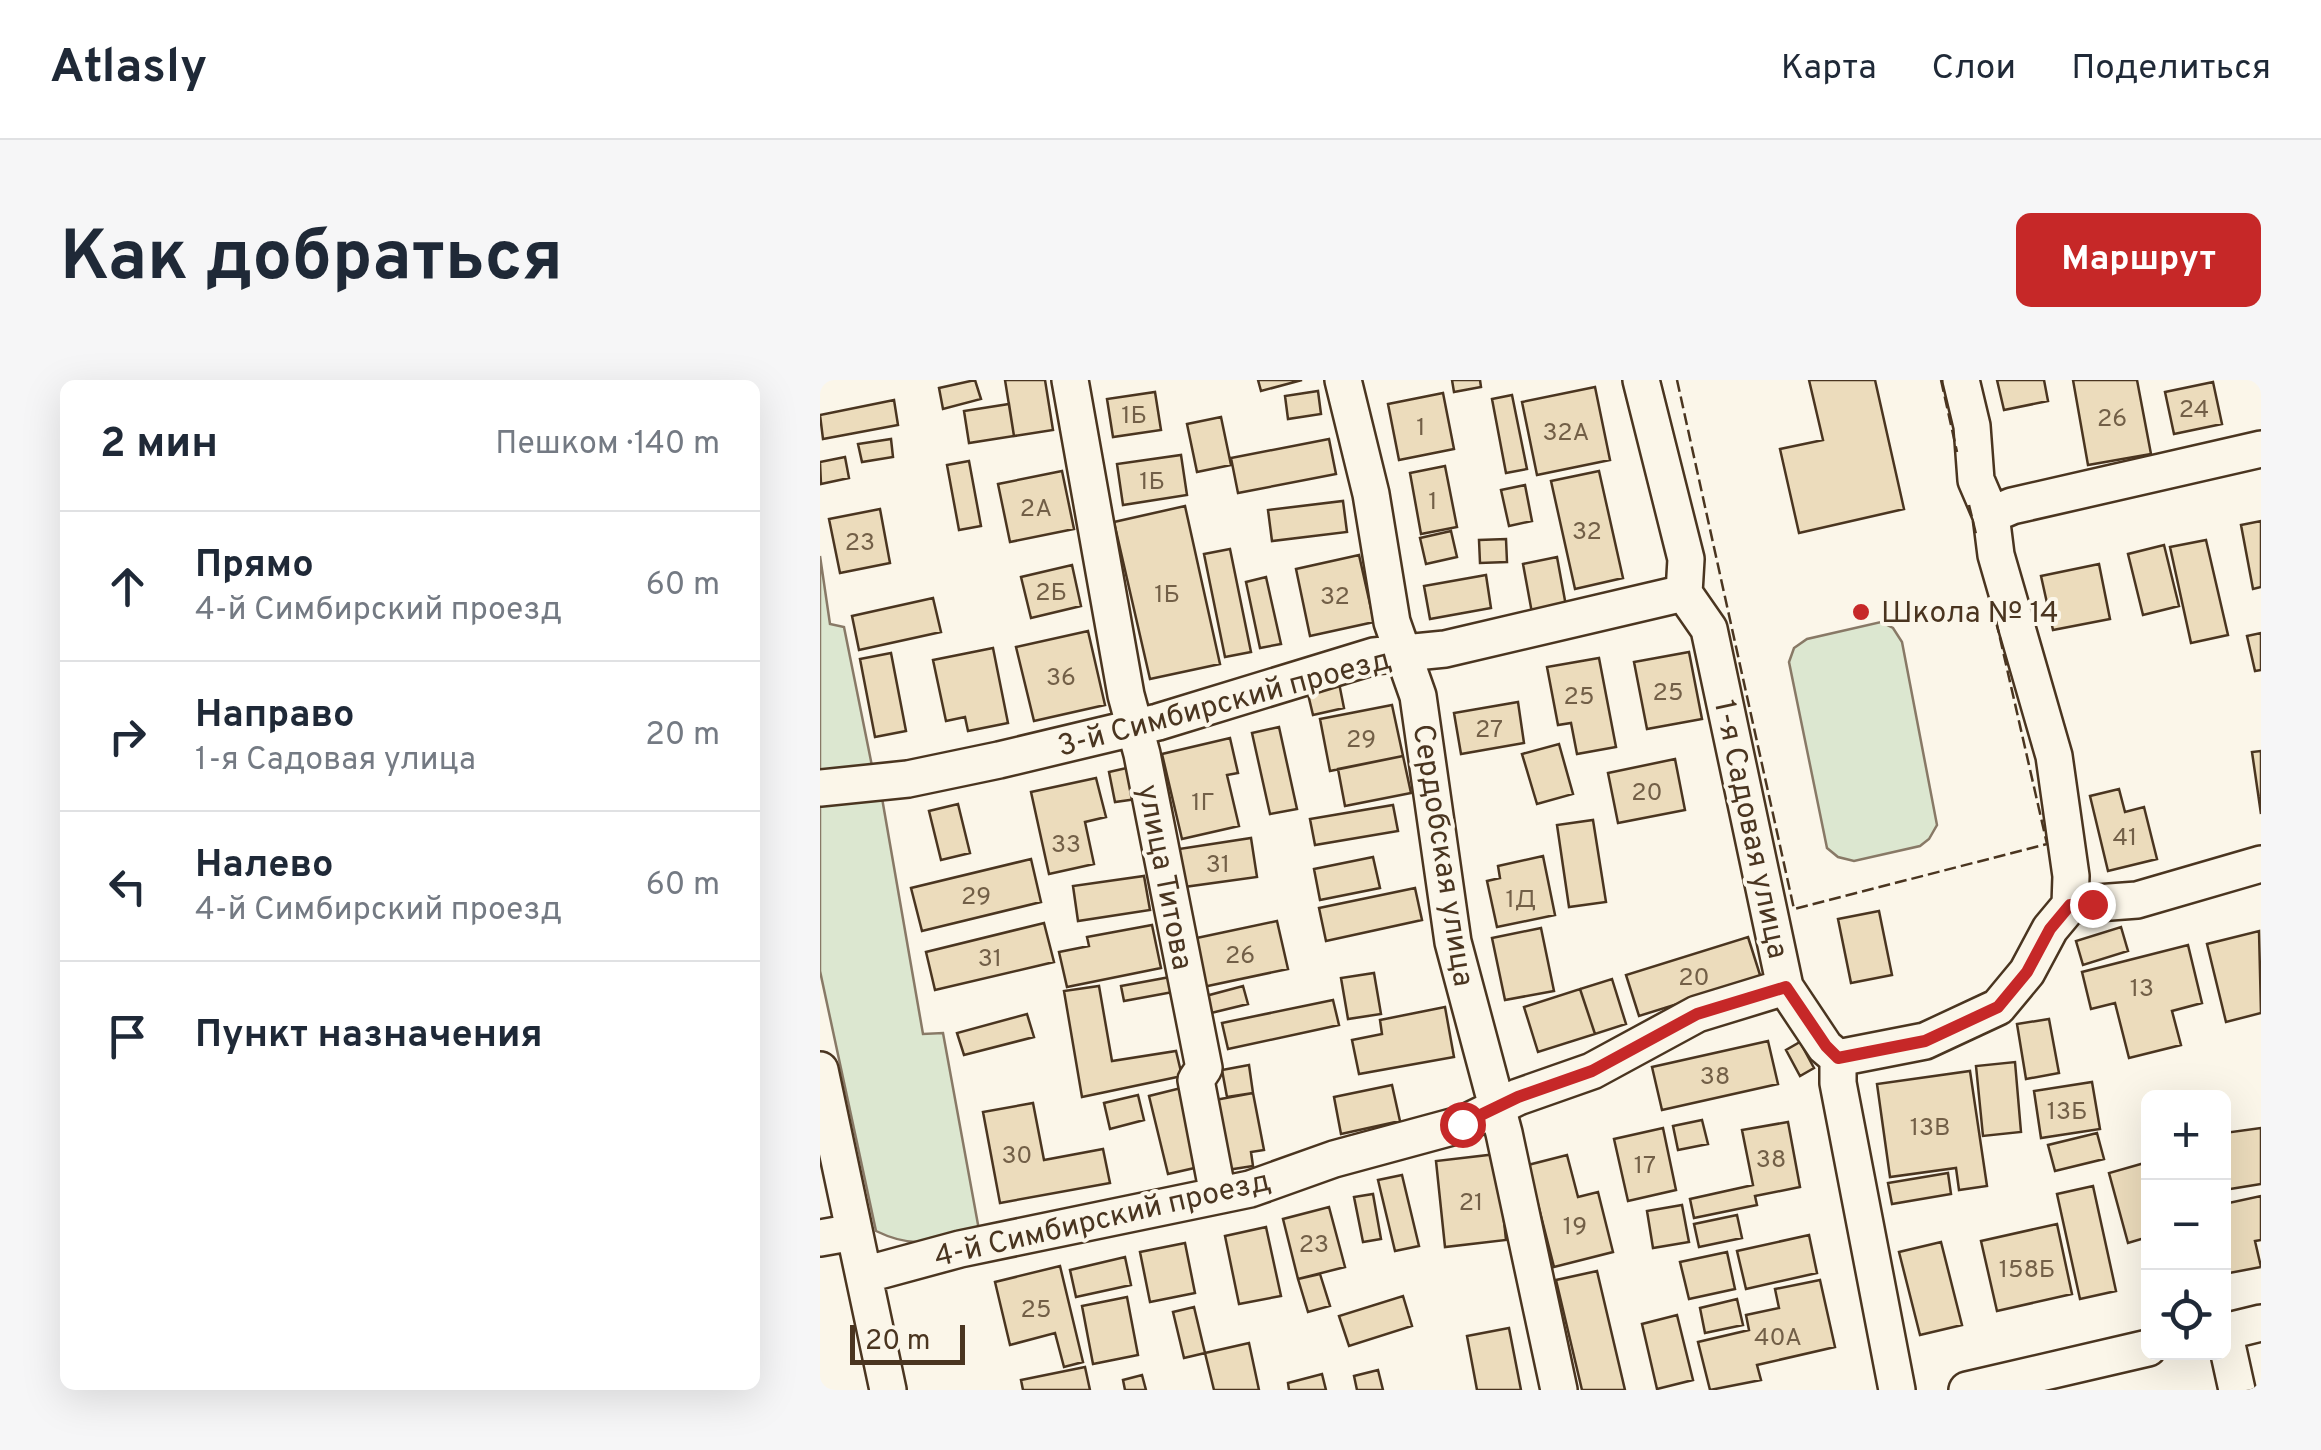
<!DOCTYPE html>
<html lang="ru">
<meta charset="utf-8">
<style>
:root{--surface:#fff;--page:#f6f6f7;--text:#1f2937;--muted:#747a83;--line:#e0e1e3;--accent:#c62828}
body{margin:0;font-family:Overpass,sans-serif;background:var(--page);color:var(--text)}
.controls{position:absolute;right:30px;bottom:30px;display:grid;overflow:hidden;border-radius:15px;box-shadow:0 10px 40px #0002}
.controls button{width:90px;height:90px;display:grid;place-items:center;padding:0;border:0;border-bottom:2px solid var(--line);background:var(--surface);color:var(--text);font:50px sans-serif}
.scale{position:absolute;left:30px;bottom:25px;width:115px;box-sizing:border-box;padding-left:10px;border:5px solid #4a3520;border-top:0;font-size:28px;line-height:35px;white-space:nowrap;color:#4a3520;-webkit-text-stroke:8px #fbf6e9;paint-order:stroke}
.stop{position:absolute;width:30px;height:30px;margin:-22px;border:8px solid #c62828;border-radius:50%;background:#fff}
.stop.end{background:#c62828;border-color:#fff;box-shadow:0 2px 10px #0008}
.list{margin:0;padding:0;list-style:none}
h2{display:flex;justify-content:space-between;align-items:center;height:130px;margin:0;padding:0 40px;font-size:42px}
h2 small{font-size:32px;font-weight:400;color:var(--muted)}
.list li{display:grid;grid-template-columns:65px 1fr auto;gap:30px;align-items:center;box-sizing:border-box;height:150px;padding:0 40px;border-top:2px solid var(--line)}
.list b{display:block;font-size:38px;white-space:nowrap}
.list p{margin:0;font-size:32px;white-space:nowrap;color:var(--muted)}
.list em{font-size:32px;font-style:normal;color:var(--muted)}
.icon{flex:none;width:55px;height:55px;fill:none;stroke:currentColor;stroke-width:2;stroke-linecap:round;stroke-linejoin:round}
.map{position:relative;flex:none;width:1441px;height:1010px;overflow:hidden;border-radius:15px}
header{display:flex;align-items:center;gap:60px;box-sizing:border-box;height:140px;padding:0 50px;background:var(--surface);border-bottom:2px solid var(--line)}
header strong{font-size:48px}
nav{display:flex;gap:55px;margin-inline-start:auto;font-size:35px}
.intro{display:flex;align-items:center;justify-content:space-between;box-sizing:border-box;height:240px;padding:0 60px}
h1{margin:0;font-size:70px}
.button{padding:25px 45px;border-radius:15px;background:var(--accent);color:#fff;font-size:35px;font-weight:700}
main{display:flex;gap:60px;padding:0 60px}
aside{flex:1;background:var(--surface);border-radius:15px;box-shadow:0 10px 40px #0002}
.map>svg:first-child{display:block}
</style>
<header>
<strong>Atlasly</strong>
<nav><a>Карта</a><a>Слои</a><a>Поделиться</a></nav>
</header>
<div class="intro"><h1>Как добраться</h1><a class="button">Маршрут</a></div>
<main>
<aside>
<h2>2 мин<small>Пешком · 140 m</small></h2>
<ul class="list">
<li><svg class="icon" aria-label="ahead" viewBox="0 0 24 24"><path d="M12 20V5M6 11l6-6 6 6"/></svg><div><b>Прямо</b><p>4-й Симбирский проезд</p></div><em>60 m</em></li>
<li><svg class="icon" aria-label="right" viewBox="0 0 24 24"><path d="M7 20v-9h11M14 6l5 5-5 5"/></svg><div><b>Направо</b><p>1-я Садовая улица</p></div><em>20 m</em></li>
<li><svg class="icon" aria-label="left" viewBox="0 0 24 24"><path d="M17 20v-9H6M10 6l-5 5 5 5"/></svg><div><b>Налево</b><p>4-й Симбирский проезд</p></div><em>60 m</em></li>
<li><svg class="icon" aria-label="arrive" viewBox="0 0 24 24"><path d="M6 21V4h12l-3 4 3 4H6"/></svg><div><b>Пункт назначения</b></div></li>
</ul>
</aside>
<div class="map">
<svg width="1441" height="1010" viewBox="0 0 1441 1010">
<rect width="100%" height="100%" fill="#fbf6e9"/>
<path fill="#dce7d0" stroke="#887966" stroke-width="2.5" d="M0 176 10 244 24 247 52 386 0 395Z
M1061 242 1073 248 1082 262 1117 445 1109 459 1100 466 1034 481 1018 477 1007 468 969 282 974 268 987 259Z
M62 418 103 654 123 653 159 850C117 860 97 871 56 851L0 591V420Z"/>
<path fill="#ecdcbc" stroke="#4a3520" stroke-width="2.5" d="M155 0 161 19 123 29 119 8Z
M185 0H225L233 50 194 56Z
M438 0H482L441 11Z
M632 0H660L661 7 634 12Z
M989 0H1055L1084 129 979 153 960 69 1003 60Z
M1177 0H1224L1228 21 1184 30Z
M1253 0H1317L1331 74 1268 85Z
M1393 2 1402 44 1354 54 1345 12Z
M775 7 790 80 717 95 702 22Z
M498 11 501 34 468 39 465 16Z
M335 12 341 50 293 57 287 19Z
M623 13 634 69 579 80 568 24Z
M692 15 707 89 686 93 672 19Z
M74 20 78 45 3 59 0 35Z
M189 24 194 56 149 63 144 31Z
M401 37 411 85 377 92 367 44Z
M71 59 73 77 42 82 38 64Z
M509 59 516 94 418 113 411 78Z
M361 75 367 115 303 125 297 84Z
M25 77 29 98 1 104 0 82Z
M149 81 161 146 139 150 127 85Z
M625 86 637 147 601 154 590 93Z
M242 91 254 149 190 162 178 104Z
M779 91 803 198 755 209 731 101Z
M705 105 712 141 689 146 681 110Z
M523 121 527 152 452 161 448 130Z
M365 126 400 284 330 299 294 142Z
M60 129 70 183 20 193 9 139Z
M1441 141V207L1433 209 1421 145Z
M631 151 637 177 606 184 600 158Z
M686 159 687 182 660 183 659 160Z
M1386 160 1408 255 1371 263 1350 167Z
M1344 165 1359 226 1323 235 1308 174Z
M410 169 431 272 405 277 384 174Z
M539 175 554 242 490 256 476 189Z
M737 177 746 226 712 233 703 184Z
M1279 184 1290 239 1233 250 1221 196Z
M252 185 261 226 211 238 201 197Z
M666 195 671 228 610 239 604 206Z
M446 197 461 264 440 268 426 202Z
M113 218 121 252 39 270 32 236Z
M268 251 285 325 214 341 196 267Z
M1441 253V290L1435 291 1427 256Z
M173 268 188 343 148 351 145 337 126 341 113 280Z
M869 272 882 339 827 349 814 282Z
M71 273 86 351 55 357 40 279Z
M779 278 796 367 757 374 751 343 738 345 727 287Z
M519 303 524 328 493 335 487 310Z
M698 322 704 363 641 374 634 333Z
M572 325 583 376 510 391 500 339Z
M459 347 477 429 450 434 432 353Z
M410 358 418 393 407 395 419 446 362 459 342 374Z
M739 364 753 414 717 424 702 374Z
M1441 371V434L1432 372Z
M583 376 591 413 525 426 518 389Z
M855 379 865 430 798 443 788 393Z
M311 387 317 419 295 422 289 392Z
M276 398 286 437 265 442 274 484 229 494 211 412Z
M1299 409 1305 432 1324 427 1337 479 1288 491 1270 416Z
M138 424 150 473 121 480 109 431Z
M573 425 578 451 495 465 490 439Z
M773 440 786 522 749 527 737 445Z
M431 458 437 497 364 507 359 469Z
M723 476 735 535 677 547 667 501 680 498 678 486Z
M553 477 560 508 500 520 494 489Z
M211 479 221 522 102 551 91 508Z
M324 496 330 530 258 541 253 506Z
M595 508 602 540 506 561 499 528Z
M1059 531 1072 595 1031 603 1018 539Z
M457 541 468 589 383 607 372 559Z
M224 543 234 582 115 610 106 572Z
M332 545 341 588 247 607 239 572 269 566 267 557Z
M1301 547 1308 571 1263 585 1256 561Z
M721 548 734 611 685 620 672 558Z
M1439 551 1441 633 1406 642 1387 564Z
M928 557 941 598 819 636 806 595Z
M1368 565 1382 623 1352 631 1361 665 1309 678 1295 623 1271 629 1262 592Z
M554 593 561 634 528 639 521 598Z
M350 597 353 612 304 621 301 606Z
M792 599 806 644 775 654 760 609Z
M279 606 292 681 356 671 362 696 262 717 244 611Z
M423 606 428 624 387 634 382 617Z
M760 609 775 654 718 672 704 627Z
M513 620 519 645 408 669 402 643Z
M625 627 634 677 539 694 532 660 562 654 560 640Z
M207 634 214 657 144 675 137 653Z
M1229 639 1239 693 1206 699 1197 644Z
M948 661 958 704 842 730 832 687Z
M980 662 994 688 980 696 966 670Z
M1195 682 1201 752 1163 756 1156 686Z
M429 685 433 713 407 717 402 690Z
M1150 691 1167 806 1139 810 1136 788 1070 797 1057 704Z
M1272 702 1280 749 1221 758 1214 711Z
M572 705 580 741 521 754 514 717Z
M361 708 379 787 348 794 329 716Z
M433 713 444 770 431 772 433 786 407 790 395 720Z
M318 715 324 740 290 749 284 723Z
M213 723 224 780 283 769 290 803 180 823 163 732Z
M882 740 888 764 858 770 853 746Z
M968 742 980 807 935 816 937 825 874 838 870 819 933 805 922 750Z
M843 748 856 810 808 821 794 759Z
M1441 748V804L1404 810V753Z
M1277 753 1284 779 1235 791 1228 765Z
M677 774 686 860 625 867 616 781Z
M747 775 758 817 778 812 793 872 734 887 708 785Z
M1328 782V857L1308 863 1289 793Z
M1128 793 1131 814 1072 824 1068 803Z
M582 795 599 866 575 871 558 800Z
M1273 806 1296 911 1260 919 1237 814Z
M553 814 561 859 543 862 534 817Z
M1441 816V860L1435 861 1441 887 1404 894V824Z
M862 825 869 862 833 868 827 831Z
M509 827 525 887 478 899 463 839Z
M917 835 922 858 879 867 874 844Z
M1237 844 1252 914 1177 931 1161 861Z
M446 847 461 916 419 924 405 856Z
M989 855 997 893 926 909 917 871Z
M1121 862 1142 945 1100 955 1079 872Z
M365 863 375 913 330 922 320 872Z
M907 872 915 909 869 919 860 882Z
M305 877 311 905 256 917 250 890Z
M240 886 263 982 244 987 235 953 190 965 175 902Z
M777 891 805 1010H762L736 900Z
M500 894 510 926 488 932 478 899Z
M1000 900 1015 967 937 985 941 1000 890 1010 878 962 929 950 926 935 959 928 955 909Z
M583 916 592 946 529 966 519 936Z
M307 917 318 975 273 984 262 926Z
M917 919 923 945 885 953 880 928Z
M374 927 385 973 364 978 353 932Z
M857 935 873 1000 837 1009 822 944Z
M689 948 701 1010H657L647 956Z
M429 963 439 1010H394L385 973Z
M265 987 270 1010H203L201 1000Z
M558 990 563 1010H537L534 996Z
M502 994 506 1010H469L468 1003Z
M322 995 326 1010H305L303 1000Z"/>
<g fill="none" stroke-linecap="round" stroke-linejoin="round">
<g stroke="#4a3520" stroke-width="40">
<path id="street" d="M250 0 306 315 322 374 384 688 376 700 398 815
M523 0 551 114 572 242 598 316 633 562 684 753 739 1010
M821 0 866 179 864 213 889 249 965 607 1005 667 1018 678V703L1077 1010
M1141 0 1152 46 1156 100 1171 135 1176 175 1234 376 1251 496 1250 525
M1171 135 1192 126 1441 69
M0 408 88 399 179 380 338 342 554 276 625 269 864 213
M1018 678 1105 661 1178 627 1207 592 1230 549 1250 525 1317 520 1441 484
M0 690 68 1010
M0 858 34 852
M44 895 140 869 430 809 514 779 643 744 698 717 772 691 877 634 965 607
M1404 951 1417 1010
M1404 952 1441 943
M1147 1010 1328 968"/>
</g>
<use href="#street" stroke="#fbf6e9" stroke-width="35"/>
<path stroke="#4a3520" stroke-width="2.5" stroke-dasharray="12 5" stroke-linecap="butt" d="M857 0 974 529 1227 464 1172 223
M1121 0 1137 72
M1149 125 1156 154"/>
</g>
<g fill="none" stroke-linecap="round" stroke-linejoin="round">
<path stroke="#c62828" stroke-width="12" d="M642 744 698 717 772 691 877 634 966 607 1006 666 1018 678 1105 661 1178 627 1207 592 1230 549 1250 525 1272 524"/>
</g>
<circle fill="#c62828" stroke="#fbf6e9" stroke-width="4" cx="1041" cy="232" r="10"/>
<g text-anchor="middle" stroke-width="8" stroke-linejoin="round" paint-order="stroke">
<g font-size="25" fill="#725f47">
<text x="1374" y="37">24</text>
<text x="314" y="43">1Б</text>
<text x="1292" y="46">26</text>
<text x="601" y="55">1</text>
<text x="746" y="60">32А</text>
<text x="332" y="109">1Б</text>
<text x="613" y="129">1</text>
<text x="216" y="136">2А</text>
<text x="767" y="159">32</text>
<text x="40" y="170">23</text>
<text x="231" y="220">2Б</text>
<text x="347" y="222">1Б</text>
<text x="515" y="224">32</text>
<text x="241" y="305">36</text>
<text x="848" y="320">25</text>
<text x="759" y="324">25</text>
<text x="669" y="357">27</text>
<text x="541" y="367">29</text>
<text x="827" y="420">20</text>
<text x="383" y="430">1Г</text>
<text x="1305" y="465">41</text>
<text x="246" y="472">33</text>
<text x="398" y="492">31</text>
<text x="156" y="524">29</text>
<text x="701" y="527">1Д</text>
<text x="420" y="583">26</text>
<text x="170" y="586">31</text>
<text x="874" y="605">20</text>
<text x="1322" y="616">13</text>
<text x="895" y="704">38</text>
<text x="1247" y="739">13Б</text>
<text x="1110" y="755">13В</text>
<text x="197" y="783">30</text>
<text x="951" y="787">38</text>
<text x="825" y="793">17</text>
<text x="651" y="830">21</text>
<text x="755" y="854">19</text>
<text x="494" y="872">23</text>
<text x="1207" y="897">158Б</text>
<text x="216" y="937">25</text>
<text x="958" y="965">40А</text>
</g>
<g font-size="30" fill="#4a3520" stroke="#fbf6e9" text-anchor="start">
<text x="1061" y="242">Школа № 14</text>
</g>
<g font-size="30" fill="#4a3520" stroke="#fbf6e9">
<text transform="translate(404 322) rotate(-15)" y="10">3-й Симбирский проезд</text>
<text transform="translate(932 449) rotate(78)" y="10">1-я Садовая улица</text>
<text transform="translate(624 475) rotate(81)" y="10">Сердобская улица</text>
<text transform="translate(346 497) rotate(79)" y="10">улица Титова</text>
<text transform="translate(282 838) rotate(-13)" y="10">4-й Симбирский проезд</text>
</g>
</g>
</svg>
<div class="controls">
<button>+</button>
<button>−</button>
<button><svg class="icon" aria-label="locate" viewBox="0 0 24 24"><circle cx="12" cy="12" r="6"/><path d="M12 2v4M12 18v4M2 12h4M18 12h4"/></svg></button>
</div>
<div class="scale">20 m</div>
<div class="stop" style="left:642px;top:744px"></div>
<div class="stop end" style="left:1272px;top:524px"></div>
</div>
</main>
